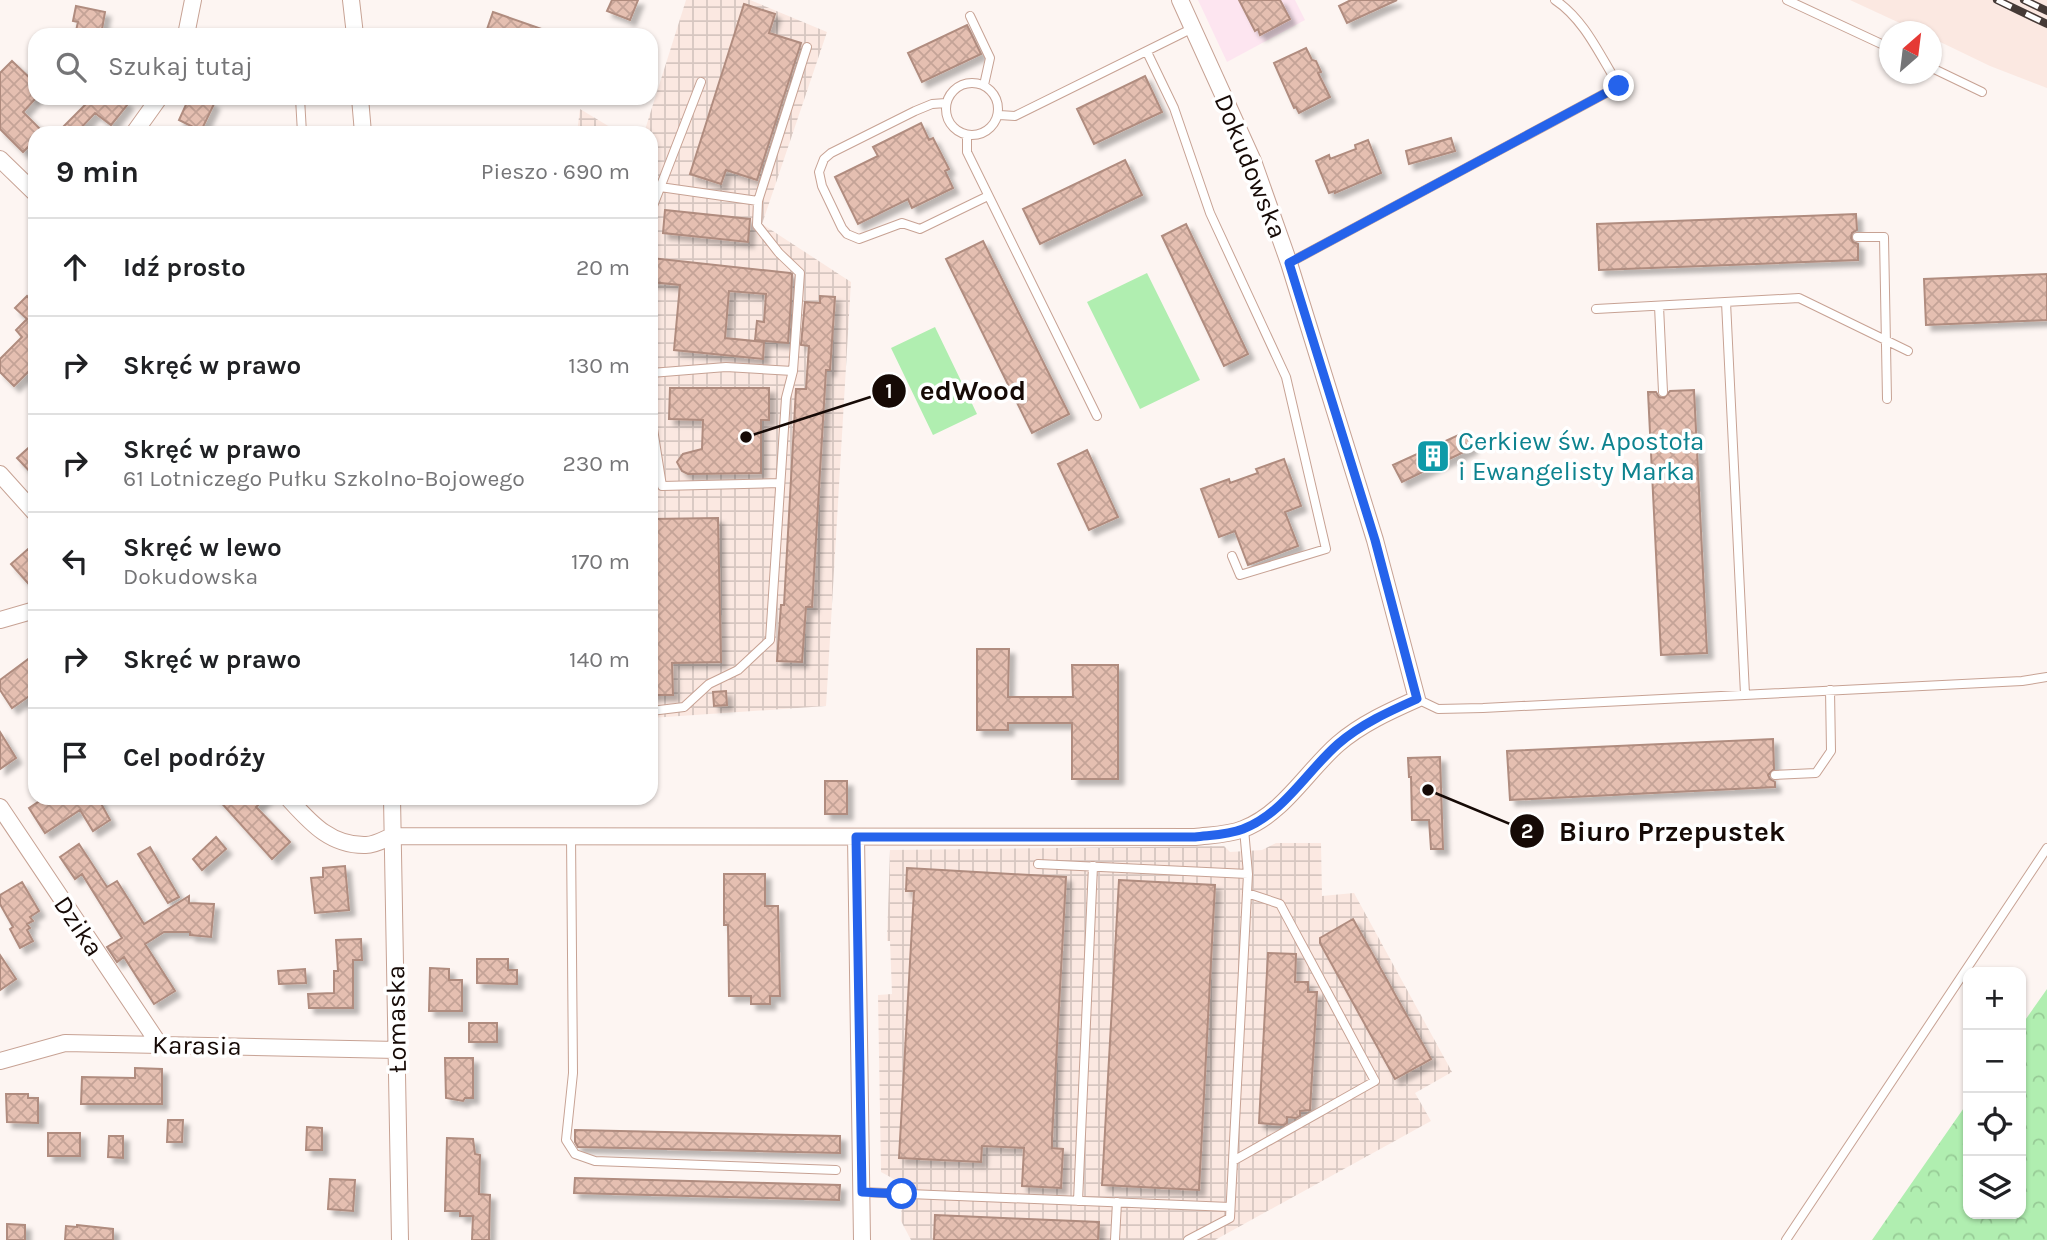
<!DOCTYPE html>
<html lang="pl">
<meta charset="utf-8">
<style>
:root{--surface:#fff;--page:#f2f2f2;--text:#202124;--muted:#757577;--line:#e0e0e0}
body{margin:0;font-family:Karla,sans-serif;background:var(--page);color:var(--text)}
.controls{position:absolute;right:21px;bottom:21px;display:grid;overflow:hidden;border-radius:14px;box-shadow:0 2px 5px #0004}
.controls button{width:63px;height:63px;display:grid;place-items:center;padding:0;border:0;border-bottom:2px solid var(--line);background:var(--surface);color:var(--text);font:35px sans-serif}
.compass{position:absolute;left:1879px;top:21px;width:63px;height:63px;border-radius:50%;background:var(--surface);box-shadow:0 2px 5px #0004;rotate:28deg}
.stop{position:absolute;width:21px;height:21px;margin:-16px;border:5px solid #2563eb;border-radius:50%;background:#fff}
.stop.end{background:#2563eb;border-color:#fff;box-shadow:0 2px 7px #0008}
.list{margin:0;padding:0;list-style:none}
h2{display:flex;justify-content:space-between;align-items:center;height:91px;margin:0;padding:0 28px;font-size:30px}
h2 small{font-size:23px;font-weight:400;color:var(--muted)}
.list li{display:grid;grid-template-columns:46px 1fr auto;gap:21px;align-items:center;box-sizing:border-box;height:98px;padding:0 28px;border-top:2px solid var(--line)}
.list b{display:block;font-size:26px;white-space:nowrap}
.list p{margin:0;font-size:23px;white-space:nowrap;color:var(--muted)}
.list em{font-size:23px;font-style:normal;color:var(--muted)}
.icon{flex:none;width:38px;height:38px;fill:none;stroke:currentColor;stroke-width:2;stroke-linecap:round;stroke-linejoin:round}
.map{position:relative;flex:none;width:2047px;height:1240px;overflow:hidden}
.search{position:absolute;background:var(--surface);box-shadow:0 2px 5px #0004;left:28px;top:28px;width:630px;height:77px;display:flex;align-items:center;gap:18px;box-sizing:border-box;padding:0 24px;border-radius:21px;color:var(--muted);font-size:26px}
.panel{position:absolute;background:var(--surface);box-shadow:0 2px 5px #0004;left:28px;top:126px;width:630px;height:679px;border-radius:21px}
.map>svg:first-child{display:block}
</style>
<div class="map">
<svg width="2047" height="1240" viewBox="0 0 2047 1240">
<defs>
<pattern id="industrial-grid" width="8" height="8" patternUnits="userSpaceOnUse" patternTransform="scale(1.75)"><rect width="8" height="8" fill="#fbe8e1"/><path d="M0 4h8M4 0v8" fill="none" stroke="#d6c6c0"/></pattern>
<pattern id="forest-crowns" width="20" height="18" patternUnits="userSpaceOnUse" patternTransform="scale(1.75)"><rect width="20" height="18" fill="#b0eeb0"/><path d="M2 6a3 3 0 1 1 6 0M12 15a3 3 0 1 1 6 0" fill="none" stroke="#97cb96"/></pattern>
<pattern id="building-cross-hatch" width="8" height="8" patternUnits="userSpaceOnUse" patternTransform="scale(1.75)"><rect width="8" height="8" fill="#e5bfb1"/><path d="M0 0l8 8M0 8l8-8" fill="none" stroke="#c4a397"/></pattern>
<filter id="shadow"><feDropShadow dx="5.5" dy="5.5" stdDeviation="2" flood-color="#0004"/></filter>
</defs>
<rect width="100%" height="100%" fill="#fdf5f2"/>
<path fill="#fde5f0" d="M1198 0H1295L1305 20 1227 62Z"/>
<path fill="url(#industrial-grid)" d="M686 0H750L827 32 762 224 851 282 826 706 651 718V133H644Z
M580 109 620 133H577Z
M1276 843H1321L1322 896 1354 893 1452 1072 1415 1093 1431 1121 1215 1240H911L901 1221 903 1184 881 1172 878 995 892 994 890 941H887L890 850 1224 846 1230 852 1262 850Z"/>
<path fill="#fbe8e1" d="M1850 0H2047V88L1990 66 1932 38V32L1917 31Z"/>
<path fill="url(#forest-crowns)" d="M2047 989V1240H1872L1968 1102V1214H2021V1026Z"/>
<path fill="#b0eeb0" d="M1147 273 1200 380 1140 409 1087 302Z
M935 327 977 414 933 435 891 348Z"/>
<path fill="url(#building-cross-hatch)" stroke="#b08c7f" stroke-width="2" filter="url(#shadow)" d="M612 0H638L630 20 607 11Z
M1239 0H1280L1290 19 1260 35 1258 29 1255 31Z
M1351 0H1397L1347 23 1339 6Z
M744 4 775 14 769 33 801 43 757 180 726 170 721 184 690 174Z
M76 6 105 12 101 35H75L78 22 73 21Z
M493 12 553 33V35H485Z
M967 25 981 54 922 82 908 53Z
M1306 48 1312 60 1316 61 1321 72 1318 73 1330 97 1299 113 1296 107 1294 108 1274 63Z
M12 61 35 83V99L23 112 43 132 35 133V140L23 152 0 129V73Z
M1145 76 1162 112 1094 144 1077 109Z
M92 98 97 103 101 98H120L128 104 111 125 95 113 76 133H57Z
M189 98H203L214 104 201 131 179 120Z
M921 123 929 140 933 138 949 169 945 171 953 188 912 208 908 199 858 224 835 177 878 156 873 147Z
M1451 138 1455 151 1409 164 1406 151Z
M1368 140 1381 173 1335 193V191L1329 193 1316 161 1329 155 1330 159 1356 149 1355 145Z
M1125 160 1142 195 1040 244 1023 209Z
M665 210 750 219 748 242 663 233Z
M1856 214 1857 230 1852 233 1851 238 1853 242 1858 244V260L1599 270 1597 224Z
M1186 224 1248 354 1224 366 1162 236Z
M983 241 1069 414 1032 433 946 259Z
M651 258 790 273 792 274 791 301 788 343 755 340 757 321 764 322 766 294 729 291 725 338 764 342 763 359 674 350 680 285 651 282Z
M2047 274V320L1926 325 1924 279Z
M27 296 35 305V365L14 386 0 372V359L22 337 16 330 27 319 15 308Z
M820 296 835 297 830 370H826L812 607H806L802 662 777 661 781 605H784L796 389H806L809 346 801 345 805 302 820 303Z
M670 388H769V420H761V473L688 474 682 471 677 462 683 454 702 449 703 420 669 419Z
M1694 390 1707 653 1661 655 1648 392H1656L1659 397 1664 398 1670 391Z
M1465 432 1472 448 1402 482 1393 465Z
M35 442V477L17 458Z
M1087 450 1118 517 1089 530 1058 464Z
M1284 459 1301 506 1285 512 1298 546 1248 565 1235 531 1219 537 1201 489 1229 479 1230 483 1258 473 1256 469Z
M718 518 721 662 672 663 673 695H651V519Z
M28 549 35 556V591L11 564Z
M977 649H1009L1008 697H1073L1072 665H1118V779H1072V723H1008V730H977Z
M35 654V692L12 708 0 690V680Z
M726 691 727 705 714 706 713 692Z
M0 732 16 758 0 769Z
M1773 739 1774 769 1768 775 1770 779 1775 782V787L1510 800 1507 751Z
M1440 757 1443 849H1431L1429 820H1412L1411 777H1409L1408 758Z
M825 781H847V814H825Z
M44 798H98L110 820 93 831 80 810 45 833 29 808Z
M217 798H266L256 807 290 842 272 859Z
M216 837 226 849 202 870 193 859Z
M79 844 107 887 117 881 144 924 189 896V903L214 904 211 937 190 935V932H164L145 944 175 991 154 1004 124 957 117 962 107 947 122 938 82 874 75 879 60 857Z
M150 847 179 897 168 903 138 854Z
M345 866 349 910 315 913 311 878 323 877V868Z
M907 868 1066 877 1052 1138V1148L1063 1149 1061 1188 1022 1186 1024 1148 982 1146 981 1162 899 1158 914 891H906Z
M724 874H765V906H778L780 996H770V1004H751V996H729L728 925H724Z
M1119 880 1215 885 1199 1190 1102 1185Z
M22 882 39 911 30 917 33 921 27 924 30 928 27 930 33 941 20 948 10 929 13 927 0 904V895Z
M1353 919 1431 1059 1395 1079 1320 943V938Z
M361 939 362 960H353V1008H309L308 994 334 993V971H338L336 940Z
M1268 953 1296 954 1295 982H1308V992H1317L1310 1110 1300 1111V1116L1296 1118 1287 1117V1123L1284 1125 1259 1123Z
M0 955 16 979 0 990Z
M477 959H508V970H517V984L477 983Z
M430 968 449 969V980H462V1011H429Z
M305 969 306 983 279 984 278 971Z
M469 1023H497V1042H469Z
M445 1058H473V1098H465L463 1101 446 1098Z
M135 1068 162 1069V1104H81L82 1077 135 1078Z
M6 1094H28V1098H38V1123L7 1122Z
M168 1120H183L182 1142H167Z
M307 1127 322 1128V1150H306Z
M575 1130 840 1136V1153L578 1147 575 1142Z
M48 1133H80V1156H48Z
M109 1136H123V1158L108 1157Z
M447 1138 473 1139 475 1154 480 1155 479 1194 490 1195 489 1240H472L473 1216H460V1211H445Z
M575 1178 840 1185 839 1200 574 1193Z
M330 1179 355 1180 353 1211 328 1209Z
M935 1215 1099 1222 1098 1240H934Z
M7 1224 25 1225V1240H7Z
M77 1225 113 1229V1240H65L66 1226 77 1227Z"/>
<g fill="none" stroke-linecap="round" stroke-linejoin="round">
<g stroke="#c7a294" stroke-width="10">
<path id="lane" d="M1787 0 1890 48
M970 16 990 58 984 85
M1147 52 1174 108 1210 213 1286 377 1326 549 1240 575 1232 556
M1932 68 1982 92
M946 109a26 26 0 1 1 52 0a26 26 0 1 1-52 0Z
M300 98 302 133
M946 103 932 104 915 111 831 153 824 159 819 172 822 186 842 228 847 234 859 239 902 223 920 229 988 196
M999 115 1015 116 1193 28
M967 135V152L1097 416
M660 187 758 201
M651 211 701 82
M1857 237H1884L1887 399
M1289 263 1619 86C1600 56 1585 20 1555 0
M1726 302 1745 694
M1659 306 1663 392
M1596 309 1799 298 1908 351
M651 373 726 367 793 371
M651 416 662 486 780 483
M1417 699 1438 709 1483 708 2022 681 2047 677
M651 711 684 707 709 684 738 670 770 640 786 398 793 371 800 273 779 253 757 225 758 201 807 47
M1775 775 1816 773 1831 751 1830 690
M571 835 573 1073 566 1140 575 1154 595 1161 836 1170
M1038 864 1248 874
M1233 1161 1375 1081 1280 904 1247 893
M861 1192 1230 1207
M1078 1201 1093 866
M1115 1240 1117 1202
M1188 1240 1230 1218 1248 874 1244 829
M1786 1240 2047 848"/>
</g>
<g stroke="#c7a294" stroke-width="18">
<path id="street" d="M351 0 355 35
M186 35 193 0
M360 98 363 133
M134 133 159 98
M0 159 35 193
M0 474 35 513
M0 620 35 610
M288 798C310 822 330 846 366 845 375 845 385 839 392 836L1195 837C1211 835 1228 835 1243 829 1283 814 1307 771 1338 744 1361 724 1390 711 1417 699L1375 540 1289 263 1253 161 1180 0
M392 798 400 1240
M0 807 159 1044
M856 837 862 1240
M0 1061 65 1043 397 1050"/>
</g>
<use href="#lane" stroke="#fff" stroke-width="8"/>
<use href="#street" stroke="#fff" stroke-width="16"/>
<g stroke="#453a36" stroke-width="8">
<path id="rail" d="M1997 0 2047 24
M2024 0 2047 11"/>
</g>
<use href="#rail" stroke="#fff" stroke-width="5" stroke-dasharray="16" stroke-linecap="butt"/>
</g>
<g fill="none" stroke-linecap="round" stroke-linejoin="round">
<path stroke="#2563eb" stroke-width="9" d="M902 1194 862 1192 856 837H1195C1211 835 1228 835 1243 829 1283 814 1307 771 1338 744 1361 724 1390 711 1417 699L1375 540 1289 263 1619 86"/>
</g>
<defs>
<g id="building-square" transform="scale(1.75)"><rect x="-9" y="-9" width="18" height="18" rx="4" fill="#0f9aa8" stroke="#fff"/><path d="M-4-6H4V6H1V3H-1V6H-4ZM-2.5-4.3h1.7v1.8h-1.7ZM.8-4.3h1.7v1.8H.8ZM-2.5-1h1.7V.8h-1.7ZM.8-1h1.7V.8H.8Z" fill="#fff"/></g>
</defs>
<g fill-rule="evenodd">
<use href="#building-square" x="1433" y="456"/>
</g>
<g text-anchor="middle" stroke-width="7" stroke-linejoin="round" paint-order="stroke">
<g font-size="26" fill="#160a06" stroke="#fff">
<text transform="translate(1251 166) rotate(68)" y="9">Dokudowska</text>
<text transform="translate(79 926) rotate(56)" y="9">Dzika</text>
<text transform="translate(396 1019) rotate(-91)" y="9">Łomaska</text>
<text transform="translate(197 1045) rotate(1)" y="9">Karasia</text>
</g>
<g font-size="26" fill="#0d838f" stroke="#fff" text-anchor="start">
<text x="1458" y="450">Cerkiew św. Apostoła<tspan x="1458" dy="30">i Ewangelisty Marka</tspan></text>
</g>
</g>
<path fill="none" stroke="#160a06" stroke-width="2.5" d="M746 437L889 391M1428 790L1527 831"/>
<g fill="#160a06" stroke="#fff" stroke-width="2.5">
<circle cx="746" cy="437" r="7"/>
<circle cx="1428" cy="790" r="7"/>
<circle cx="889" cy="391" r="18"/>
<circle cx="1527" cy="831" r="18"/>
</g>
<g font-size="21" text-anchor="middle" font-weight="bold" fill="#fff">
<text x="889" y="398">1</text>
<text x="1527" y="838">2</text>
</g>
<g font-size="28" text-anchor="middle" font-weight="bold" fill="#160a06" stroke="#fff" stroke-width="7" stroke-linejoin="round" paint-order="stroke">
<text x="973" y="400">edWood</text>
<text x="1672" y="841">Biuro Przepustek</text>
</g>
</svg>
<div class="controls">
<button>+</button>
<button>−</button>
<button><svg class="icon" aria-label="locate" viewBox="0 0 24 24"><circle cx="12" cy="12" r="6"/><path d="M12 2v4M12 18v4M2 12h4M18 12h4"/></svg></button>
<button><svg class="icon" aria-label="layers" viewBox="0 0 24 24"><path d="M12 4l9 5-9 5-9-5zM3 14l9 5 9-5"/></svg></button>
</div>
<svg class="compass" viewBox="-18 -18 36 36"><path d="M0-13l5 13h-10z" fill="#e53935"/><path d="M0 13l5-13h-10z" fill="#757577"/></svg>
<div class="stop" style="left:902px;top:1194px"></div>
<div class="stop end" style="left:1619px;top:86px"></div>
<div class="search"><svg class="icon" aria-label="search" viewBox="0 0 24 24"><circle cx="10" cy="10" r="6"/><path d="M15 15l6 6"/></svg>Szukaj tutaj</div>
<section class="panel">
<h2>9 min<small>Pieszo · 690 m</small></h2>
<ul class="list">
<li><svg class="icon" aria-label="ahead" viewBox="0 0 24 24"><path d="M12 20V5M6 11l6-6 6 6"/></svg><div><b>Idź prosto</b></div><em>20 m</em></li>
<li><svg class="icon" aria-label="right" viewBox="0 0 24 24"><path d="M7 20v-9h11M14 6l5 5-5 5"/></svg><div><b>Skręć w prawo</b></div><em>130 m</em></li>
<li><svg class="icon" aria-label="right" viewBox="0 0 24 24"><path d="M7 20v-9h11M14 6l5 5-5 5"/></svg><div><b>Skręć w prawo</b><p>61 Lotniczego Pułku Szkolno-Bojowego</p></div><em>230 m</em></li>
<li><svg class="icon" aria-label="left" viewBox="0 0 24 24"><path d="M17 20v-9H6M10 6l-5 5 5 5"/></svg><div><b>Skręć w lewo</b><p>Dokudowska</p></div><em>170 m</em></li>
<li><svg class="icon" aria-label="right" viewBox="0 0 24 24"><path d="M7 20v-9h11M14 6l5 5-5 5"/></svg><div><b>Skręć w prawo</b></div><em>140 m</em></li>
<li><svg class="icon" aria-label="arrive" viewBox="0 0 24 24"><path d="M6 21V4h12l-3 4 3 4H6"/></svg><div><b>Cel podróży</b></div></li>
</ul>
</section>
</div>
